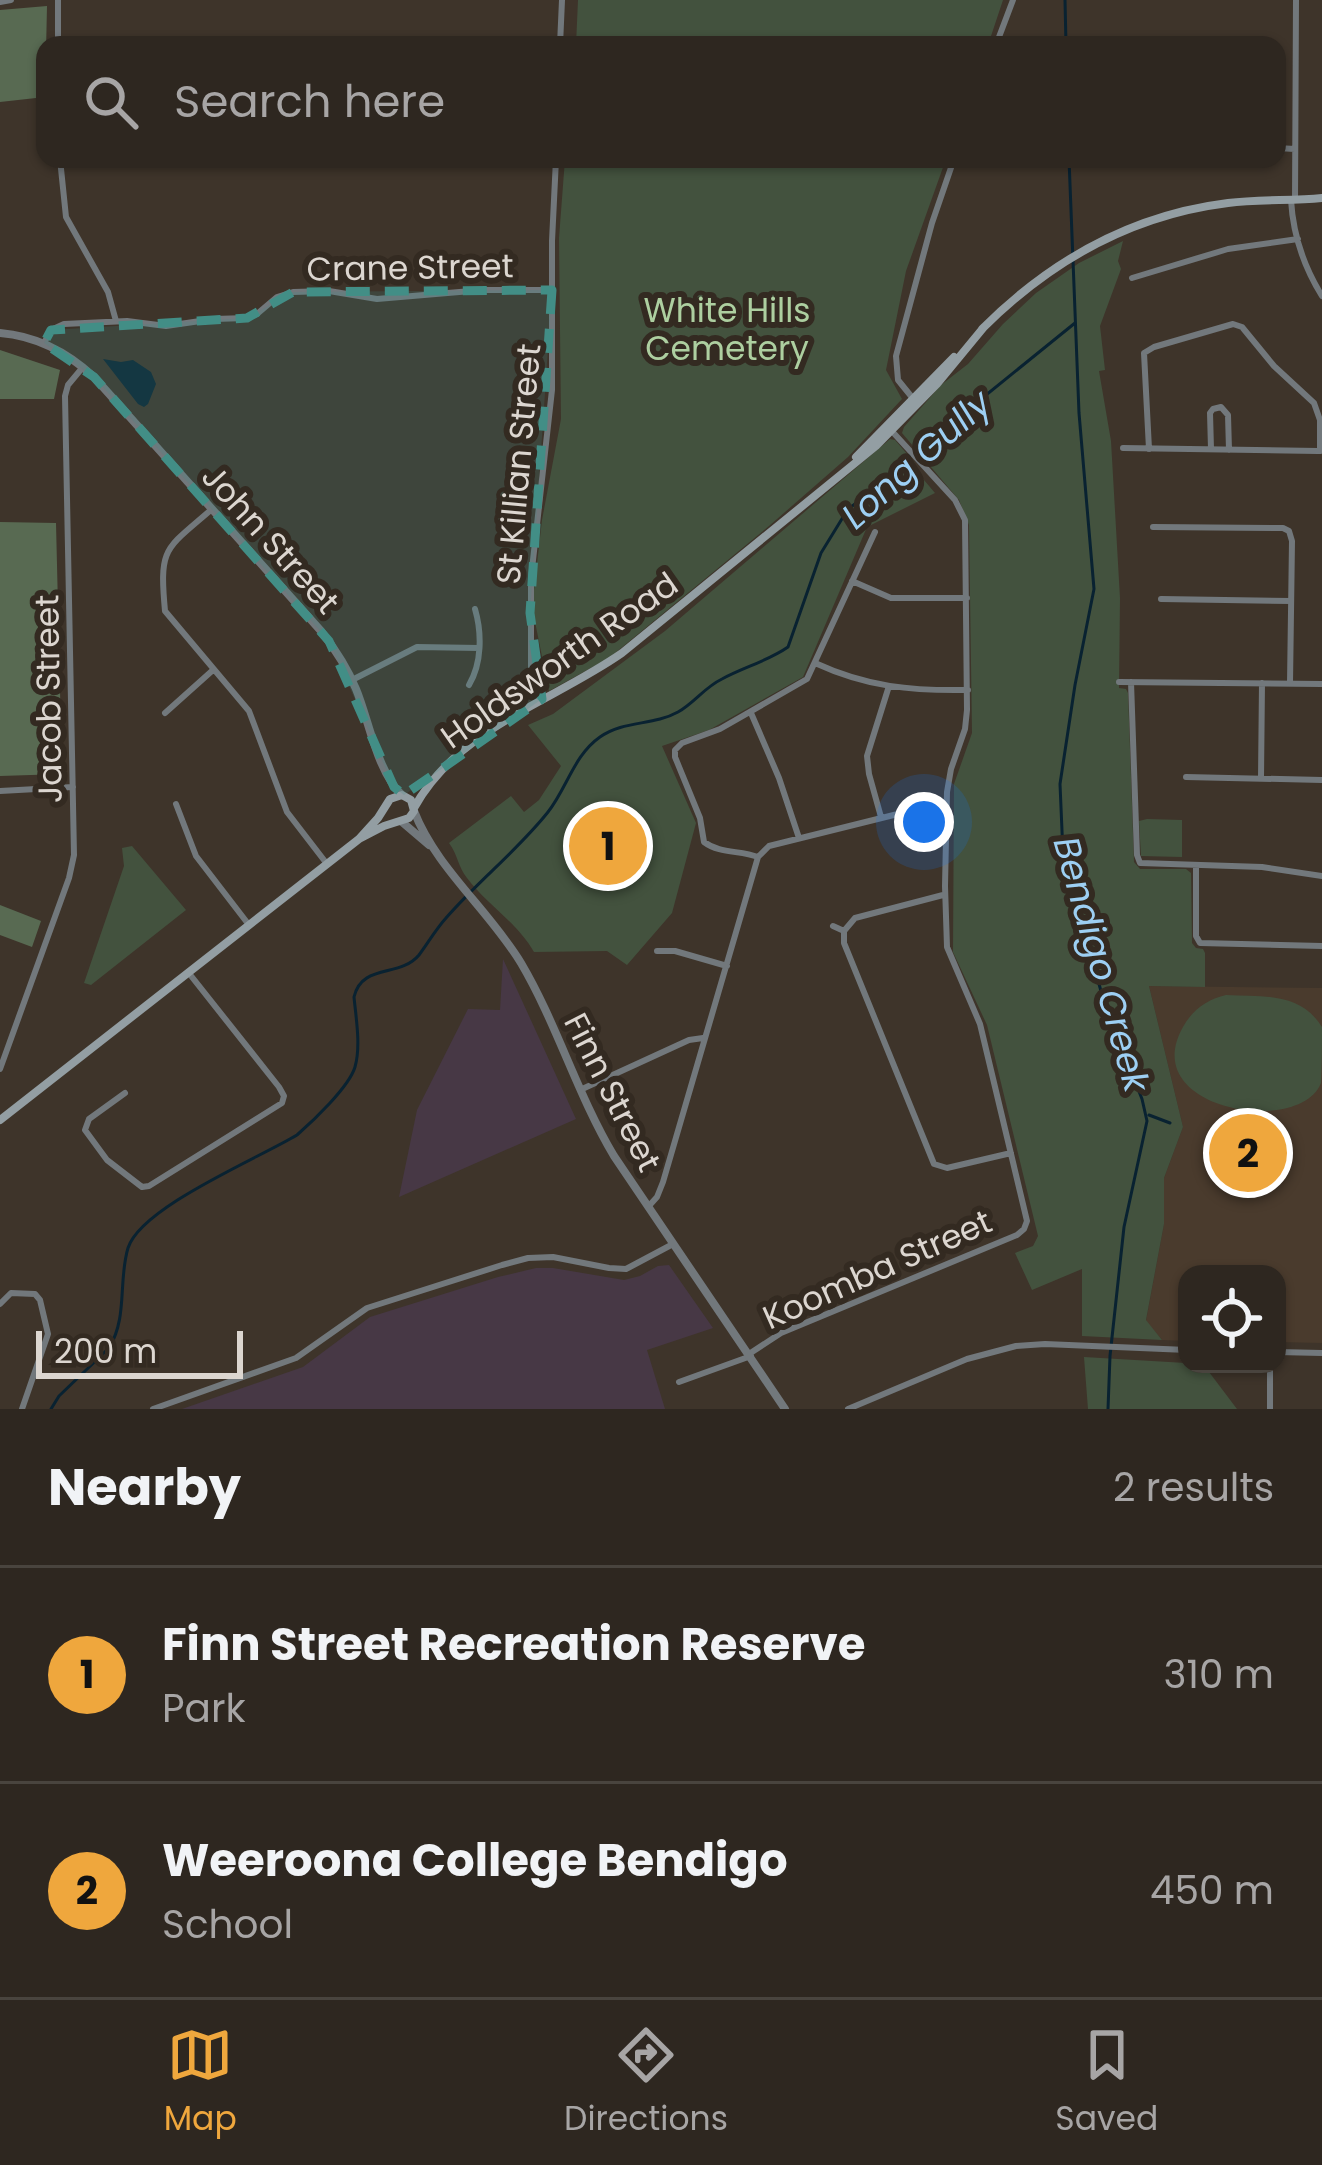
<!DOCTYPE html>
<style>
:root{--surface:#2e2720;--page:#3a332d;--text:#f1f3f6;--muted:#a7a5a5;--line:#49443e;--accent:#efa73d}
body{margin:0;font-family:Poppins,sans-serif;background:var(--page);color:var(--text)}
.controls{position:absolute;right:36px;bottom:36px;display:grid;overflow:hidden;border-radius:24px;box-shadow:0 3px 9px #0004}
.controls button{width:108px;height:108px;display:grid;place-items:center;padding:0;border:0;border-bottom:3px solid var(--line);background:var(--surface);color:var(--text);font:60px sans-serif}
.scale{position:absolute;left:36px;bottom:30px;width:207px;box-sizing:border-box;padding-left:12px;border:6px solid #dcd6d0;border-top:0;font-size:33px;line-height:42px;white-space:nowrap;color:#dcd6d0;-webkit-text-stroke:9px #332a21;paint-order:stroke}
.you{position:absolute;left:924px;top:822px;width:42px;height:42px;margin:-30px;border:9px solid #fff;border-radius:50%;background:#1a73e8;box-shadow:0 0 0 18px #1a73e833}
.badge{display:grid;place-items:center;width:78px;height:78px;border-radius:50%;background:var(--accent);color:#111;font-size:39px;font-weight:700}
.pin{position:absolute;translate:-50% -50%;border:6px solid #fff;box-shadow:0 3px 12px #0006}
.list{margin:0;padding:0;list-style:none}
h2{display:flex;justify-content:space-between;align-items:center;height:156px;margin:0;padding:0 48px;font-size:51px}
h2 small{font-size:39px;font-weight:400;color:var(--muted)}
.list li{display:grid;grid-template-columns:78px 1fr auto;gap:36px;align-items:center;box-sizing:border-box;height:216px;padding:0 48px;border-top:3px solid var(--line)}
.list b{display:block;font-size:45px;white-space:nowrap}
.list p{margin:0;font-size:39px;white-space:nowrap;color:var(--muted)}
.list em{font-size:39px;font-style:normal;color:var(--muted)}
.icon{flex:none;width:66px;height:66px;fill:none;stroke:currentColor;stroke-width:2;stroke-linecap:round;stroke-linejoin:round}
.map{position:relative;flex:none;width:1322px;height:1409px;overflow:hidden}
.search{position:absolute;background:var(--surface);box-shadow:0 3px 9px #0004;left:36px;right:36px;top:36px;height:132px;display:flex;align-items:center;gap:30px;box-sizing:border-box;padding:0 42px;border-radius:24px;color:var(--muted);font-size:45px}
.sheet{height:588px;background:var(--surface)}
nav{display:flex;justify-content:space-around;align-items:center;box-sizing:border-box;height:168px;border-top:3px solid var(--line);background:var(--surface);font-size:33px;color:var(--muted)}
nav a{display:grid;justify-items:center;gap:6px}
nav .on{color:var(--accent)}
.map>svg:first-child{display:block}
</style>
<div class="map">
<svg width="1322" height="1409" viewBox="0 0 1322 1409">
<rect width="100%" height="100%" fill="#3e342a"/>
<path fill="#4a3b2d" d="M1149 986 1322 988V1343L1277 1342V1274H1187V1341L1162 1340 1146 1321 1164 1224V1178L1183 1127Z"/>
<path fill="#473845" d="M503 959 576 1119 399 1197 417 1110 468 1009 500 1010Z
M669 1265 713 1328 647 1350 665 1409H182L303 1367 370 1317 498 1277 536 1268H553L624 1280 640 1276 658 1266Z"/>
<path fill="#43523e" d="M578 0H1003L988 45H576Z
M565 159H946L906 271 886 370 902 399 848 457 769 526 609 658 549 691 532 607 542 520 561 419 559 238Z
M1123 241 1118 261 1121 269 1100 326 1105 370 1099 371 1111 441 1120 598 1119 688 1126 689 1128 693 1134 862 1140 869H1186L1191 873 1192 943 1196 948 1203 949 1205 953V987L1149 986 1183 1127 1164 1178V1224L1146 1320 1162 1340 1082 1336V1269L1032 1290 1015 1253 1033 1246 1038 1236 987 1025 953 952 954 784 972 733 969 525 959 500 902 433 904 427 941 385 968 364 1003 324 1036 293 1079 263Z
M890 439 895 440 915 463 913 467 935 493 867 527 803 677 709 730 662 746 696 823 672 913 627 965 607 951 534 952C517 922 488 906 467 878 458 867 458 855 449 843L511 796 524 812 539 800 561 766 528 725 553 714 665 631Z
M1147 819 1182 820V857L1141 856 1139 821Z
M132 846 186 910 91 985 84 983 124 866 122 848Z
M1226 995C1263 997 1300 992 1322 1027 1322 1043 1322 1068 1321 1083 1300 1137 1136 1110 1183 1027 1192 1010 1208 999 1226 995Z
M1084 1357 1203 1364 1237 1409H1088Z"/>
<path fill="#586a52" d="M47 6 45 97 0 102V10Z
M0 350 60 370 54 399H0Z
M0 522 56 523 62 774 0 776Z
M0 905 41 921 32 947 0 935Z"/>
<path fill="#092231" d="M103 359 121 362 133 360 151 372 156 384 148 404 144 407 138 404Z"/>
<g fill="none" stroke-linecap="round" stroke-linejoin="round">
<path stroke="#092231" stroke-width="3" d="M1065 0 1066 45
M1069 159 1079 413 1094 589 1075 685 1060 784 1063 854 1104 1002 1142 1099 1147 1121 1124 1227 1110 1356 1108 1409
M1149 1115 1170 1123
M51 1409 59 1396 109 1348C128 1317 118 1281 128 1248 141 1207 257 1159 297 1135 313 1121 349 1087 355 1067 361 1046 356 1018 354 997 362 963 400 978 419 955 428 943 436 929 446 918 478 881 518 850 548 812 567 788 574 755 600 737 624 720 653 726 678 712 694 703 705 687 722 679 744 667 768 661 788 647L821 553 848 509 890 479 916 448 970 408 1075 323"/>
<path stroke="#72787c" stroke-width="6" d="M58 0V45
M0 2 11 0
M560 45 562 0
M996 45 1013 0
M1277 148 1295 149
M60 159 66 217 108 292 116 321
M1291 200C1293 234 1304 267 1322 296
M1295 200 1296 0
M1132 278 1228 249 1298 239
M44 343 51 330 64 324 127 321 166 326 214 319 247 318 257 314 277 297 293 292 329 291 377 299 483 290H552
M915 401 898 380 896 356 932 223 954 159
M1123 448 1318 451
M1149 449 1144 353 1154 347 1233 324 1242 327 1274 366 1314 403 1320 420V451
M1211 449 1210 413 1213 409 1221 407 1228 415 1229 450
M212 509C165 550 159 546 165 611L249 711 287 812 327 864
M1153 527 1283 528 1289 531 1292 541 1290 683
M852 581 891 598H967
M1161 599 1291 601
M815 663C867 687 911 691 968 690
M352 680 417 647 479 648
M1119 682 1322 684
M1131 682 1137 855 1140 863 1262 867 1322 876
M469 685C482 663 482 633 475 609
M542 699 531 670V578L552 390V241L556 159
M165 713 213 670
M751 713 779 778 799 838
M1186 777 1322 780
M1261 778 1262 683
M0 791 73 787
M176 804 196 856 249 925
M881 817 869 774 867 756 889 686
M758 857C740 850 720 854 704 842L700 818 675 757V750L682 743 720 729 807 679 875 532
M758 857 769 846 946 802
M1196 866V936L1200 943 1322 946
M943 895 855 918 844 931V943L934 1164 947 1168 1011 1153
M833 926 844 931
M657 951H675L727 966
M0 1069 69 878 74 855 65 396 68 385 83 367
M580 1090 689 1040 703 1038
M125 1093 89 1119 85 1130 107 1160 142 1187 149 1186 282 1103 284 1096 279 1087 188 972
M648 1207 657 1197 663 1182 758 857
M0 1304 11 1293 35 1294 40 1300 48 1334 22 1409
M1277 1352 1322 1353
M749 1354 781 1333 1017 1235 1024 1229 1027 1221 980 1024 947 947 945 886 947 792 951 769 965 729 967 710 965 520 955 500 889 428
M1270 1364V1409
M679 1382 751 1356
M153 1409 296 1358 367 1308 502 1265 528 1258 553 1257 609 1268 626 1269 673 1244
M848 1409 967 1359 1016 1346 1045 1344 1187 1350"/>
<path stroke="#72787c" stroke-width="8" d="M0 333C37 336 67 352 94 377L321 631C335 649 347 667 356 689 369 720 377 772 402 795
M414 811C436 868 489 910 521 963 557 1024 577 1094 614 1156L785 1409
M402 822 429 845"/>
<path stroke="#939ea3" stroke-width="8" d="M982 329C1050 261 1131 215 1228 203 1259 199 1291 201 1322 198
M856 457 954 357
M414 808C458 728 552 702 622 653L876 446 937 384 984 327
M0 1120 359 839 378 818 390 799 402 795 411 800 414 811 409 818 384 826 359 839"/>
</g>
<path fill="#428e86" fill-opacity="0.2" stroke="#428e86" stroke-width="9" stroke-dasharray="24 15" stroke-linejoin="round" d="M552 290 530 613 542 699 404 795 394 787 329 641 94 377 44 343 51 330 247 318 293 292Z"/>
<g text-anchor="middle" stroke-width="12" stroke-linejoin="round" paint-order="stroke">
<g font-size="33" fill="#dcd6d0" stroke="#332a21">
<text transform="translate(410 267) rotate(-1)" y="12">Crane Street</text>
<text transform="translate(518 464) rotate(-85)" y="12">St Killian Street</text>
<text transform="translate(271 539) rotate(48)" y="12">John Street</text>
<text transform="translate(559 660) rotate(-35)" y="12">Holdsworth Road</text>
<text transform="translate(48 699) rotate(-91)" y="12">Jacob Street</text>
<text transform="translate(613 1092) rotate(63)" y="12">Finn Street</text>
<text transform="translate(877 1269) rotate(-24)" y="12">Koomba Street</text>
</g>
<g font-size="33" fill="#adcfa0" stroke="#332a21">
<text x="727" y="322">White Hills<tspan x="727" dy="38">Cemetery</tspan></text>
</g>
<g font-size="36" font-style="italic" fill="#9dcff3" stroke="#332a21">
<text transform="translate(916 459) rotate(-42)" y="13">Long Gully</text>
<text transform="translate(1102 964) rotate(74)" y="13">Bendigo Creek</text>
</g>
</g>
</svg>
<div class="controls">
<button><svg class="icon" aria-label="locate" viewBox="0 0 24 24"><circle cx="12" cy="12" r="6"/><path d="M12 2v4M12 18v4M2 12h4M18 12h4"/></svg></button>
</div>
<div class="scale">200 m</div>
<div class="you"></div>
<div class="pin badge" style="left:608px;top:846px">1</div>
<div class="pin badge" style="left:1248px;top:1153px">2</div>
<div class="search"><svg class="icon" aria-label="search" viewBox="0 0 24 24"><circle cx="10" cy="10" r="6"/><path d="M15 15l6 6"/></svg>Search here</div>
</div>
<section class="sheet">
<h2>Nearby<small>2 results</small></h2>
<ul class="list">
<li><span class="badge">1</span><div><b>Finn Street Recreation Reserve</b><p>Park</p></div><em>310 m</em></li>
<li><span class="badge">2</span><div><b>Weeroona College Bendigo</b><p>School</p></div><em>450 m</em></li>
</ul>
</section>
<nav>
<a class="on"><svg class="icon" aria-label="map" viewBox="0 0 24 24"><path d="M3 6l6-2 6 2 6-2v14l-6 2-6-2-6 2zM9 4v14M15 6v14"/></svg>Map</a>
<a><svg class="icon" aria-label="directions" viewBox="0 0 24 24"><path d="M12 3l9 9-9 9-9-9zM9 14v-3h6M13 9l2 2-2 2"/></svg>Directions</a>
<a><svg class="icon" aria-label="saved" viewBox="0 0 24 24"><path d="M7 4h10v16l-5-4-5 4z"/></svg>Saved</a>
</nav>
